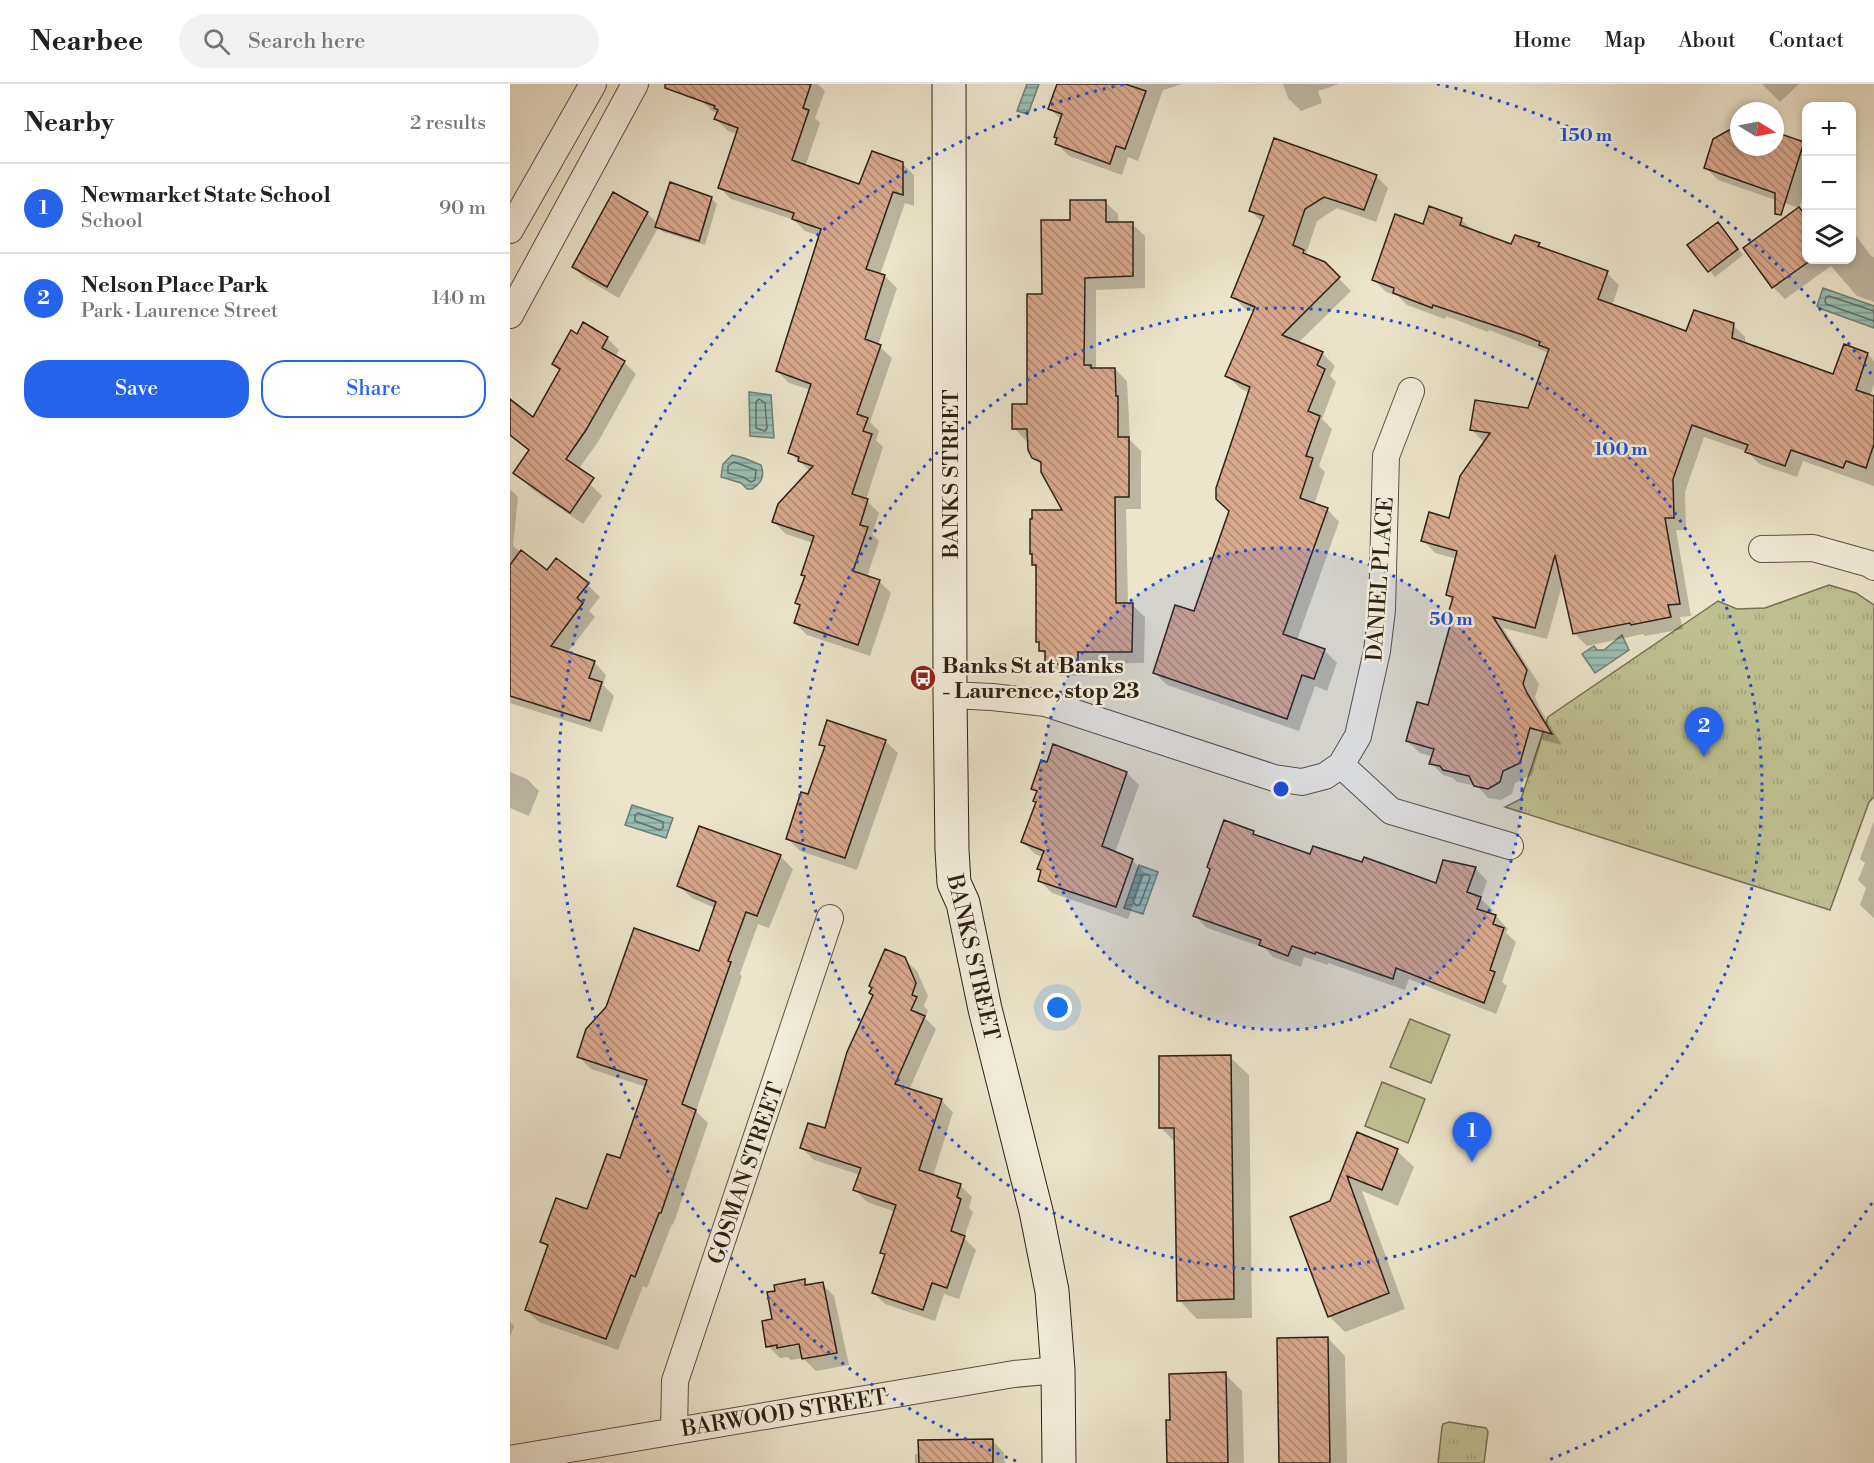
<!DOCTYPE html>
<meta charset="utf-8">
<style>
:root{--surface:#fff;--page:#f2f2f2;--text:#222;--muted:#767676;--line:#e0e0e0;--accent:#2563eb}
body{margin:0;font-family:"Libre Bodoni",serif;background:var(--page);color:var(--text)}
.controls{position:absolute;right:18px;top:18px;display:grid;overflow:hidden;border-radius:12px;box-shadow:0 3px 9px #0003}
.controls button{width:54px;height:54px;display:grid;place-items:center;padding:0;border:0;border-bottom:2px solid var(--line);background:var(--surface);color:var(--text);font:30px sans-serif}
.compass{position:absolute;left:1220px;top:18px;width:54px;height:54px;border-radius:50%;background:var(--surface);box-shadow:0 3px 9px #0003;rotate:100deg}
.you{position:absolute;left:548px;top:924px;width:21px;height:21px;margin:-15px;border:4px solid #fff;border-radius:50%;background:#1a73e8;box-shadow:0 0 0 9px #1a73e833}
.badge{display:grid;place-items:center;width:39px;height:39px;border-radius:50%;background:var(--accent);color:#fff;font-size:20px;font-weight:700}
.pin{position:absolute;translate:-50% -50px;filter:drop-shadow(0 2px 3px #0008)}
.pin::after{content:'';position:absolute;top:32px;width:21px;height:18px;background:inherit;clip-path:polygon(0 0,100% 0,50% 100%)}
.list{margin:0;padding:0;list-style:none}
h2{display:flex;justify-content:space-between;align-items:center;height:78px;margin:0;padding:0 24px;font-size:26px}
h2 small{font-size:20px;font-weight:400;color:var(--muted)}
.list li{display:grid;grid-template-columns:39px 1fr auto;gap:18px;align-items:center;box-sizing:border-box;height:90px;padding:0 24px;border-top:2px solid var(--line)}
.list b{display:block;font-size:22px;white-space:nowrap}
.list p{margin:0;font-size:20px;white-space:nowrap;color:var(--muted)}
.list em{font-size:20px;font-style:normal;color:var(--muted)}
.actions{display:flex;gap:12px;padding:18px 24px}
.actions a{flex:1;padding:14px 0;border:2px solid var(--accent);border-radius:24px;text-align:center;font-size:21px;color:var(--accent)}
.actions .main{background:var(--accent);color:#fff}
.icon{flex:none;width:33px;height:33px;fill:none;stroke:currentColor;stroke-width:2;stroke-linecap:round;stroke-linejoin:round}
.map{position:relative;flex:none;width:1364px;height:1379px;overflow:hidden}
header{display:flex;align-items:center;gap:36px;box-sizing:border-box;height:84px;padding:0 30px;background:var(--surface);border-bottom:2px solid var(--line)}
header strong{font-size:28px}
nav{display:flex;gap:33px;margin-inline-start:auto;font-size:21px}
.search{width:420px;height:54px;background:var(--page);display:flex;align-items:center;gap:15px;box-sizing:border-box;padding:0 21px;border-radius:33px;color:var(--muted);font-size:22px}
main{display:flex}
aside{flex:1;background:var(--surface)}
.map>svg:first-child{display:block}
</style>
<header>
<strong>Nearbee</strong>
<div class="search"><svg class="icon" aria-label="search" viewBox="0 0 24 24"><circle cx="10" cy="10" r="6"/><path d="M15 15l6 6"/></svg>Search here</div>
<nav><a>Home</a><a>Map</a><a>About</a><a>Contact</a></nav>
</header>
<main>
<aside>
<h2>Nearby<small>2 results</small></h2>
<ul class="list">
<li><span class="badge">1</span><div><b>Newmarket State School</b><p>School</p></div><em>90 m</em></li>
<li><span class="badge">2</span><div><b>Nelson Place Park</b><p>Park · Laurence Street</p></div><em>140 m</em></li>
</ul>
<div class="actions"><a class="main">Save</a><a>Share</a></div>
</aside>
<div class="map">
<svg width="1364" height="1379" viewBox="0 0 1364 1379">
<defs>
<pattern id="park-tufts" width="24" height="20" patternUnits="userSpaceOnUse" patternTransform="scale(1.5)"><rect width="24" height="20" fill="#c0c292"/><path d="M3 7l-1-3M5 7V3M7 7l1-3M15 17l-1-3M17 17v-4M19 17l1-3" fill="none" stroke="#a5a67d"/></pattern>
<pattern id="water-rules" width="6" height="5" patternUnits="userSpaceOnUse" patternTransform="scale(1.5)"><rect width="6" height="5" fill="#99bfb4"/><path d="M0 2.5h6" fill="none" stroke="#7d9b91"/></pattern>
<pattern id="building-back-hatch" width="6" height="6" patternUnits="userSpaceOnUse" patternTransform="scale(1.5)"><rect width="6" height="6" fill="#d9a98d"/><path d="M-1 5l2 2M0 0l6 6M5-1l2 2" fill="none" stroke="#b08972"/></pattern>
</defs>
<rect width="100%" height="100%" fill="#ece5cb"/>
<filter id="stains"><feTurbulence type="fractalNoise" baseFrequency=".00333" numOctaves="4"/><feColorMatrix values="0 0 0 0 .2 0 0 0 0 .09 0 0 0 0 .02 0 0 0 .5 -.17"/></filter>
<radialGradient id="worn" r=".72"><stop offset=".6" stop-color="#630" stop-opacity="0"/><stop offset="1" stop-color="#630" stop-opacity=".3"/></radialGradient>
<path fill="url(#park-tufts)" stroke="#767155" stroke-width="1.5" d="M1319 501 1346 509 1364 521V713L1359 718 1320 826 995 723 1011 715 1038 633 1208 517 1227 525 1255 524Z
M939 1338 976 1344 978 1348 974 1379H928L932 1343 933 1340Z"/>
<path fill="#c0c292" stroke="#767155" stroke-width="1.5" d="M900 935 940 951 921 999 880 983Z
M872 998 915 1015 898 1059 855 1042Z"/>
<path fill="url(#water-rules)" stroke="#6e7f76" stroke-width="1.5" d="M517 0H529L518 30 507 27Z
M1313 204 1364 222V244L1309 224 1307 222Z
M239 308 261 311 264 354 240 352Z
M222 371 234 374 251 381C255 392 251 400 242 405H237L231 399 211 393 213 380Z
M1112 551 1119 566 1085 589 1072 570 1084 562 1087 566H1094Z
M122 721 163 734 156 754 115 741Z
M629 781 648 788 633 830 614 824Z"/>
<path fill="#0003" fill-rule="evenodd" d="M195 0H308L315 7 305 34 310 39 295 83 350 102 392 79 404 91V122L395 119 370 191 375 192 387 204 368 261 382 274 360 338 369 347 366 356 373 363 356 416 369 429 362 450 369 457 357 493 369 497 381 509 360 572 297 551 285 539 291 523 287 519 296 494 292 490 303 459 276 450 264 438 300 387 280 369 301 306 279 299 267 287 310 152 295 147 284 136 221 115 209 103 227 50 218 47 206 35 208 29 202 27 190 15Z
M548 0H672L653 6 628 77 618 73 612 91 559 72 547 60 548 55 545 52 551 36 540 24Z
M773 0H829L808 7 812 19 791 27 778 14Z
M1252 0H1289L1270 18Z
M1229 42V63H1265V49L1294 59 1296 62V100L1289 124 1208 96 1196 84 1205 56Z
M866 92 878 104 866 138 827 124 807 137 796 170 814 179 841 207 788 259 812 269 825 282 820 292 826 298 812 335 822 345 809 382 815 388 804 421 817 425 829 438 787 556 814 566 827 579 817 607 805 602 789 647 657 601 644 588 685 529 721 428 739 309 730 304 717 292 744 228 735 225 723 212 753 139 740 126Z
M201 114 207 120 195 161 153 148 148 144 109 214 76 195 63 183 137 129 148 140Z
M595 118 608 130V140H622L635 152V204L586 206V285H605L617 297 620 356 631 367V425H616L618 521H622L635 533 634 579 580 580V592H549L536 579 537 572 530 566V560L528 557V485L523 481 554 427 533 382 523 373 519 357H516L504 344 518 321 533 211 562 138Z
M951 135 964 148 1002 161H1029L1034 166 1097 189 1109 201 1102 222 1177 249 1223 241 1235 253V260L1324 292 1358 270 1364 277V300L1360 312 1364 314V402L1293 377 1287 393 1249 380 1238 368 1194 353 1175 408 1176 446H1166L1181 532 1170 533 1173 545 1135 552 1133 550 1077 562 1065 550 1053 498 1037 555 993 544 1029 600 1025 613 1029 623 1052 661 1032 656 1022 691 1005 699 1002 710 991 716 978 714 967 702 947 698 943 694 933 691 921 679 923 673 910 669 897 657 919 623 942 541 938 537 943 517 937 511 947 475 925 469 913 456 940 436 975 359 962 346 1019 325 1039 269 979 246 978 248 936 232 935 235 897 221 888 212 876 208 864 196 914 142Z
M1296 137V176H1342V146L1361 172 1364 173V218L1347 212 1321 182 1275 215 1263 203 1245 178Z
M1213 145 1233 171 1205 193 1179 161Z
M67 252 97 254 109 266 105 273 114 278 126 290 88 358 59 398 0 352V320L24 335 51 287 44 280Z
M12 395 80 400 92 412 73 440 22 405Z
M0 405 8 413 3 462 37 488 46 476 78 501 90 513 79 527 85 533 57 569 84 578 96 591 93 601 104 612 92 648 0 619Z
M375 657 388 669 347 786 290 767 278 755 299 712 316 665 311 660Z
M0 688 17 695 29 707 19 732 0 724Z
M617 689 629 701 605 769 622 776 635 789 618 835 542 809 530 797 532 788 529 784 533 773 525 770 513 758 527 719 528 709 523 705Z
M1364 737V834L1350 821 1356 804 1348 796 1355 779 1350 775Z
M743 749 748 754 801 772 926 801 965 784 977 797 971 815 983 826 981 831 986 832 998 845 996 849 1006 858 992 898 997 902 986 930 899 895 895 906 818 879V881L794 873 791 883 763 873 755 864 697 844 685 832Z
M270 772 283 785 259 844 248 840 230 890 232 892 186 1027 198 1039 163 1141 162 1140 137 1204 133 1202 108 1266 29 1238 16 1226 38 1164 32 1158 78 1127 111 1076 136 1003 81 985 69 973 190 869 205 824 182 814 169 802Z
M394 875 407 887 418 912 414 922 418 927 415 934 426 945 399 1006 431 1016 443 1028 423 1092 450 1101 462 1113 459 1124 463 1128 454 1154 466 1166 449 1215 434 1210 425 1237 375 1220 363 1208 376 1172 372 1168 386 1128 357 1118 345 1106 350 1091 304 1076 292 1064 316 1046Z
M720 973 739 991 742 1234 687 1235 669 1216 666 1059 651 1044Z
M848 1050 887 1067 904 1083 888 1122 852 1107 895 1225 835 1248 819 1232 821 1118Z
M294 1197 299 1202 312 1200 324 1212 339 1281 306 1287 293 1274 281 1276 278 1273 270 1274 258 1262 263 1236ZM296 1257 297 1260 269 1265 267 1263Z
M0 1238 4 1242 0 1253Z
M818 1254 835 1272 837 1379H771Z
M715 1290 732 1307 734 1379H658L661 1337Z
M482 1356 494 1369V1377L497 1379H405V1370L443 1369Z"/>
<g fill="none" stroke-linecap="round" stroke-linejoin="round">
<path stroke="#637066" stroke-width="1.5" d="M1364 227 1319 212 1316 213 1315 217 1316 220 1364 237
M249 315 255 319 257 344 255 347 246 344V318Z
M224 378 246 386 245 396 241 398 233 393 218 389V382Z
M128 729 153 738V744L150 746 125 737V731Z
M635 790 639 791 640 794 630 820 627 822 623 818 632 791Z"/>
</g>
<path fill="url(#building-back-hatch)" stroke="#2d2018" stroke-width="1.5" d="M155 0H301L293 24 299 26 282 76 349 100 362 67 393 78V111L383 108 356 185 375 191 355 255 371 261 347 330 358 334 353 347 362 350 342 410 358 415 350 441 358 443 343 487 370 496 348 561 284 539 290 521 285 519 295 492 291 491 304 452 262 438 268 420 303 382 288 377 289 373 278 369 301 300 266 287 311 145 282 135 284 129 208 104 228 44 204 35 208 26 204 24 205 22 155 4Z
M547 0H615L636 7 615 65 606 62 600 80 545 60 547 54 544 53 552 30 538 25Z
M1219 46 1229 49V63H1265V48L1294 58 1271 131 1265 130V109L1194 84 1203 55Z
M764 54 867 91 854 126 814 113 795 125 783 161 794 166 793 169 815 178 830 193 772 251 813 268 807 281 815 285 798 327 810 332 796 372 803 374 790 414 818 424 773 550 815 565 804 595 792 591 777 635 643 589 665 521 684 527 719 427 706 415V404L740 303 715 292 745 223 721 213 754 132 739 127Z
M160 98 202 113 189 157 145 143Z
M103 108 138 128 97 203 62 183Z
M560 116H596V138H623V192L575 194 574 281H581V284H605L606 312H608V353H619V413H605L606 519H623L622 568H568V580H535V567H529V558H526V481H522V470H520V435H522V426H552L531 388V378L522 374 518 366 517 345H502V320H517V210H532L531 136H560Z
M919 122 952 134 950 141 1001 160 1005 151 1030 159 1028 162 1098 187 1088 215 1176 247 1184 226 1224 239 1222 254 1323 290 1334 260 1358 269 1346 306 1364 312V360L1356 384 1336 377 1333 384 1281 366 1275 382 1235 368 1238 361 1182 341 1163 395 1164 434H1155L1170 520 1158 521 1161 533 1121 541 1120 539 1063 550 1045 471 1025 544 983 533 1017 586 1013 600 1017 609 1042 650 1020 644 1010 679 993 687 990 698 978 705 964 702 959 692 933 686 930 682 919 680 924 665 896 657 907 618 918 621 941 538 936 537 943 513 936 511 947 467 911 457 919 428 939 434 950 392 980 349 960 346 965 316 1018 324 1039 265 1029 261 1030 258 1013 251 923 221 922 224 883 209 884 204 862 196 885 130 913 140Z
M1289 123 1296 132V176H1301L1262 204 1233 164Z
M1208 138 1228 165 1198 188 1177 161Z
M73 238 98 253 92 264 115 277 76 346 56 375 84 394 60 429 3 389 19 366 0 351V315L23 333 50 285 42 280 61 246 67 250Z
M11 466 37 486 46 474 79 499 67 514 73 519 41 562 85 577 79 594 92 598 80 637 0 612V481Z
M317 636 376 656 335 774 276 755 291 708 298 710 315 662 309 661Z
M543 660 617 688 592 762 623 775 606 823 528 797 531 786 527 785 534 767 511 758 526 718 523 717 527 707 521 705 531 676 537 678Z
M714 736 744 747 743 750 800 770 803 762 852 778 854 773 926 799 933 776 966 783 957 808 971 813 967 825 986 831 983 840 994 844 980 886 985 888 974 919 886 884 883 895 806 868 805 870 782 862 778 872 749 861 751 856 683 832 700 785 697 783Z
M189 742 271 771 247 832 236 828 218 877 221 878 172 1020 186 1026 151 1129H149L125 1193 121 1191 96 1255 15 1226 38 1161 30 1158 46 1114 77 1125 97 1070 110 1074 137 996 67 973 76 945 96 923 124 844 189 867 206 818 167 802Z
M375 865 395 873 406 899 402 911 407 913 401 926 415 932 385 1000 432 1015 409 1086 451 1100 447 1113 451 1115 441 1147 455 1152 437 1204 422 1199 413 1226 362 1209 375 1170 370 1169 386 1121 343 1106 351 1084 290 1064 298 1039 315 1044 337 968 363 911 359 909 362 904 359 902Z
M721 971 724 1215 667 1217 664 1044H649V972Z
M847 1048 888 1065 872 1106 837 1092 879 1209 818 1233 780 1133 820 1117Z
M295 1195V1201L313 1198 327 1269 292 1275 289 1260 267 1264V1261L256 1263 252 1237 262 1235 257 1208 265 1207 264 1201Z
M818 1253 820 1379H769L767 1254Z
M716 1288 718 1379H657L656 1336H660L659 1290Z
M483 1355V1379H409L408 1356Z"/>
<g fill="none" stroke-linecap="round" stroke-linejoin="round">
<g stroke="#5d5145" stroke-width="28">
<path id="street" d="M0 146 83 0
M0 231 125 0
M1252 465 1303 464 1360 480 1364 483
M440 611 482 613 535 619 764 694 792 698 815 692 831 681 848 652 867 567 872 526 876 372 901 307
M831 681 881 727 1000 762
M164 1346 165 1297 320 834
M0 1375 504 1290 548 1286"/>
</g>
<g stroke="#2d2018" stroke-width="35">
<path id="secondary" d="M439 0 440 611 442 766 444 799 453 819 475 925 526 1127 542 1207 548 1286 549 1379"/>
</g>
<use href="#street" stroke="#f3eedd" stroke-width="26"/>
<use href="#secondary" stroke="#f3eedd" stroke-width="33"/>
</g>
<circle cx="771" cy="705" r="241" fill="#1d4ed8" fill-opacity=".12"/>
<g fill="none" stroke="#1d4ed8" stroke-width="3" stroke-dasharray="3 6">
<circle cx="771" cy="705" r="241"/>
<circle cx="771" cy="705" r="481"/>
<path d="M1362 1119A722 722 0 0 1 1036 1377M506 1377A722 722 0 0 1 615 0M927 0A722 722 0 0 1 1362 291"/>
</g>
<defs>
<g id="bus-disc" transform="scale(1.35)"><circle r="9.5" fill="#8f2418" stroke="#f3eedd"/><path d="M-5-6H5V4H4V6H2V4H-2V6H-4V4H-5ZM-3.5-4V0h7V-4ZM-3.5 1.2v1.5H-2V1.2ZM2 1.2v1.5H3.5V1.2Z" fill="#fff"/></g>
</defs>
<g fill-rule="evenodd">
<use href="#bus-disc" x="413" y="594"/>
</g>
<g text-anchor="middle" stroke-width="5" stroke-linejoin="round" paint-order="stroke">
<g font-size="22" fill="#2d2018" stroke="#f3eedd">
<text transform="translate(440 390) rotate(-90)" y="8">BANKS STREET</text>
<text transform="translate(869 495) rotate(-86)" y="8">DANIEL PLACE</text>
<text transform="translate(464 873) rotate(77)" y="8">BANKS STREET</text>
<text transform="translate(235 1089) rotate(-71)" y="8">GOSMAN STREET</text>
<text transform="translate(274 1328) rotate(-9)" y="8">BARWOOD STREET</text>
</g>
<g font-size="22" font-weight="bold" fill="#2d2018" stroke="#f3eedd" text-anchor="start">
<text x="432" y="589">Banks St at Banks<tspan x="432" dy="25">- Laurence, stop 23</tspan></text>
</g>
</g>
<circle cx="771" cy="705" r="9" fill="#1d4ed8" stroke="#f3eedd" stroke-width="3"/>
<g font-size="18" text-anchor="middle" font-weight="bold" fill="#1d4ed8" stroke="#f3eedd" stroke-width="5" stroke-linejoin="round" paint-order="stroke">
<text x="1076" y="57">150 m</text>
<text x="1111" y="371">100 m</text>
<text x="941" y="541">50 m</text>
</g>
<rect width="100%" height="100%" filter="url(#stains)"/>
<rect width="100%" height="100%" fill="url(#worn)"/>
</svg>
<div class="controls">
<button>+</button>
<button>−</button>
<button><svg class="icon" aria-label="layers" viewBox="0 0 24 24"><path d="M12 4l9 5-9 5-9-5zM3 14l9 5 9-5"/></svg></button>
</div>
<svg class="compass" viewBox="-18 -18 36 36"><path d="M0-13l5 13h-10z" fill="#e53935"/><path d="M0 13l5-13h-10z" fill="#767676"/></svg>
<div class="you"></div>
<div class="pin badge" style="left:962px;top:1078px">1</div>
<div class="pin badge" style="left:1194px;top:673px">2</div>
</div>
</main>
